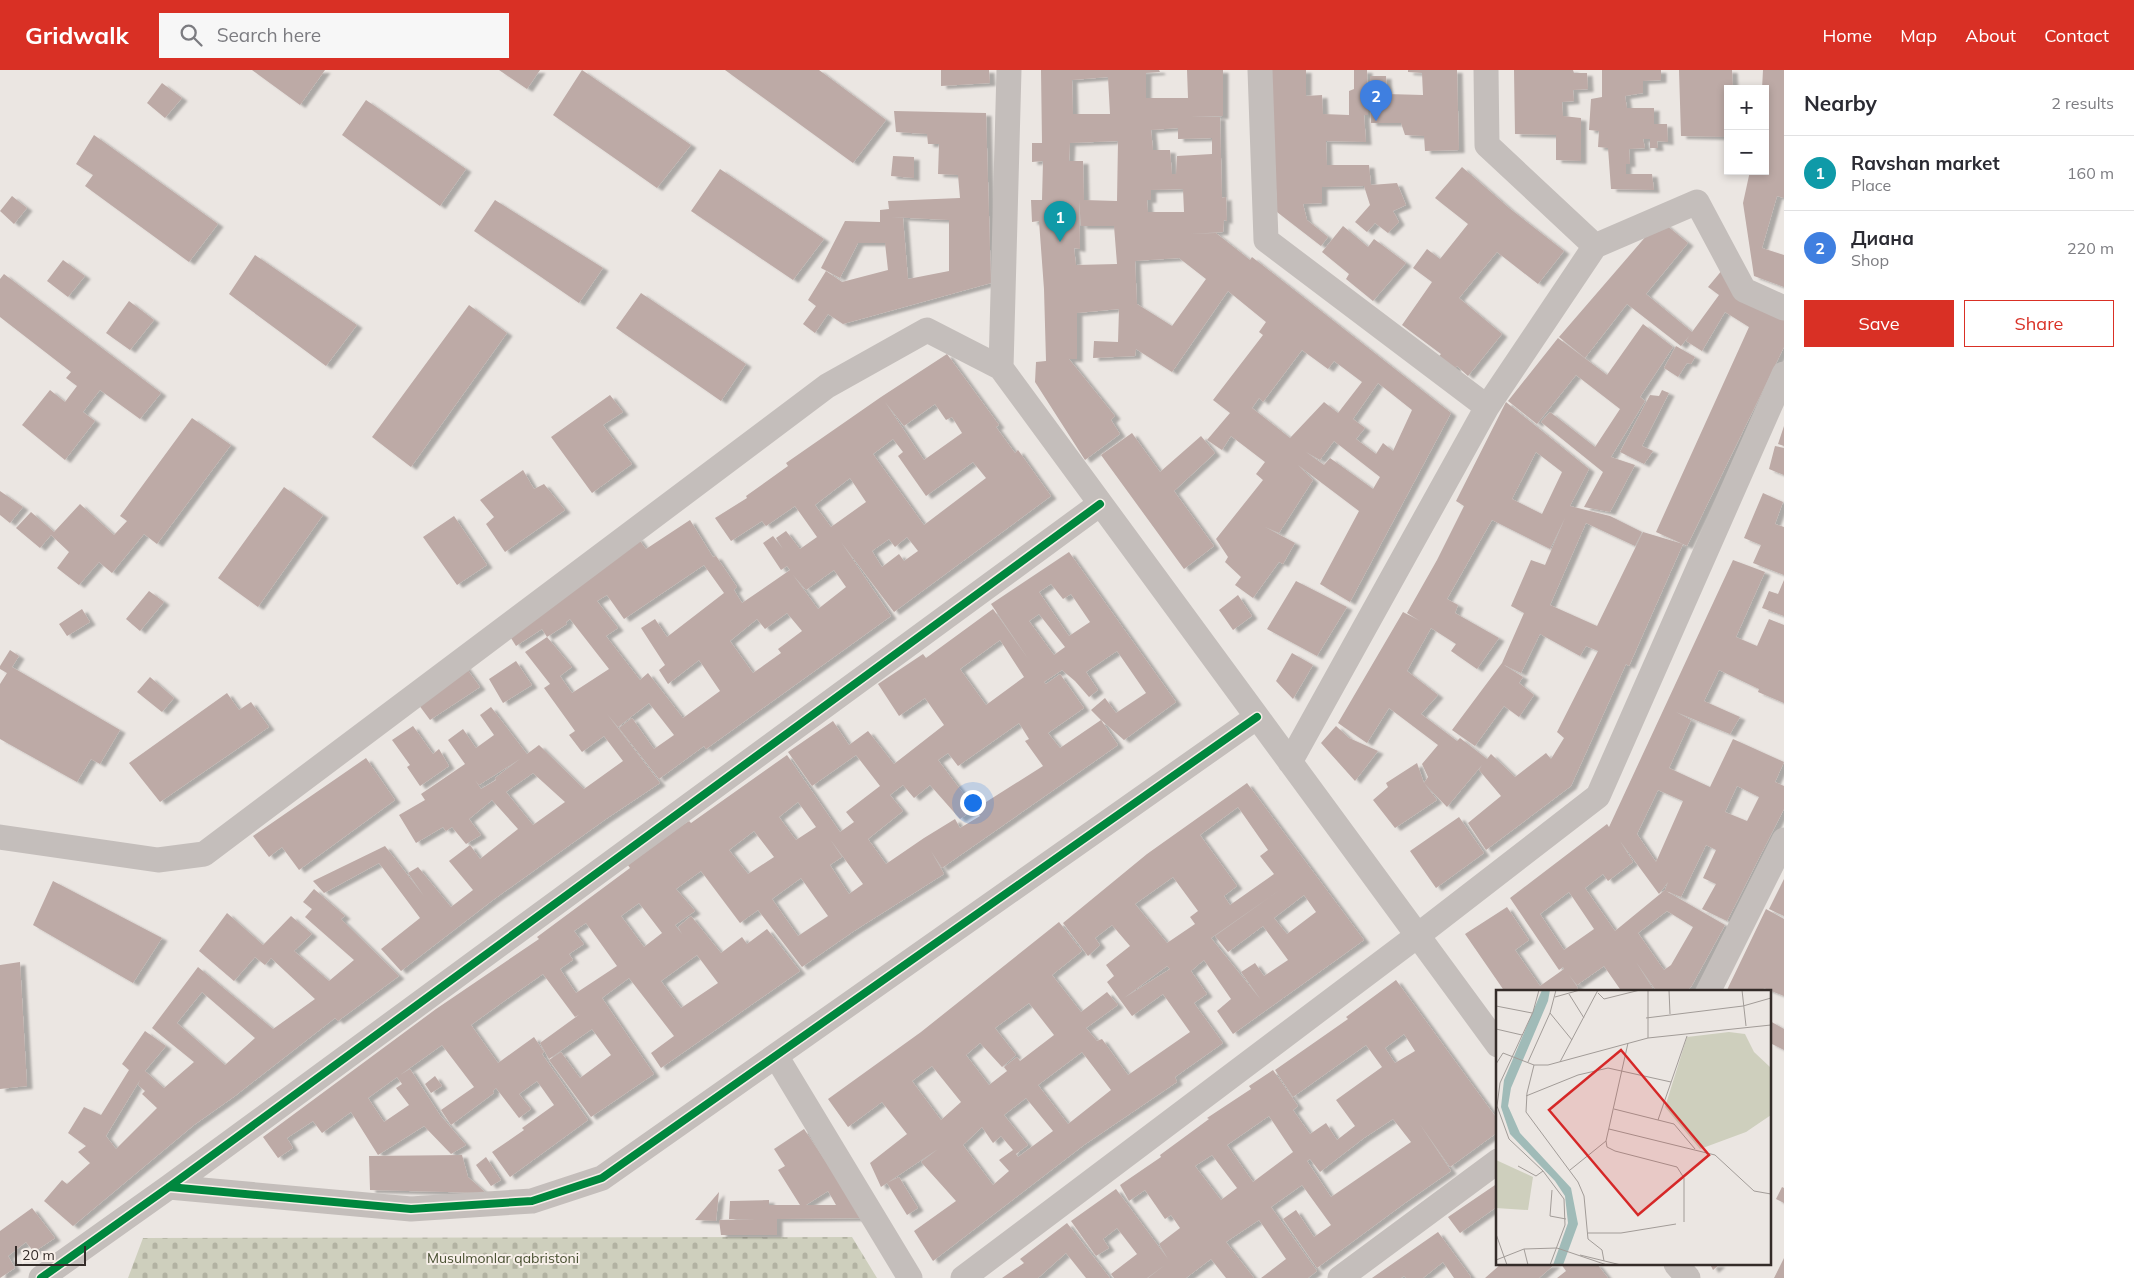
<!DOCTYPE html>
<meta charset="utf-8">
<style>
:root{--surface:#fff;--page:#f7f7f7;--text:#2b2b33;--muted:#7c7c81;--line:#e1e1e2;--accent:#d93025}
body{margin:0;font-family:Mulish,sans-serif;background:var(--page);color:var(--text)}
.controls{position:absolute;right:15px;top:15px;display:grid;overflow:hidden;border-radius:0px;box-shadow:0 2px 8px #0003}
.controls button{width:45px;height:45px;display:grid;place-items:center;padding:0;border:0;border-bottom:1px solid var(--line);background:var(--surface);color:var(--text);font:25px sans-serif}
.scale{position:absolute;left:15px;bottom:12px;width:71px;box-sizing:border-box;padding-left:5px;border:2px solid #342c29;border-top:0;font-size:14px;line-height:18px;white-space:nowrap;color:#342c29;-webkit-text-stroke:4px #f7efe9;paint-order:stroke}
.you{position:absolute;left:972px;top:732px;width:18px;height:18px;margin:-12px;border:4px solid #fff;border-radius:50%;background:#1a73e8;box-shadow:0 0 0 8px #1a73e833}
.badge{display:grid;place-items:center;width:32px;height:32px;border-radius:50%;background:var(--accent);color:#fff;font-size:16px;font-weight:700}
.pin{position:absolute;translate:-50% -41px;filter:drop-shadow(0 1px 2px #0008)}
.pin::after{content:'';position:absolute;top:26px;width:18px;height:15px;background:inherit;clip-path:polygon(0 0,100% 0,50% 100%)}
.list{margin:0;padding:0;list-style:none}
h2{display:flex;justify-content:space-between;align-items:center;height:65px;margin:0;padding:0 20px;font-size:21px}
h2 small{font-size:16px;font-weight:400;color:var(--muted)}
.list li{display:grid;grid-template-columns:32px 1fr auto;gap:15px;align-items:center;box-sizing:border-box;height:75px;padding:0 20px;border-top:1px solid var(--line)}
.list b{display:block;font-size:19px;white-space:nowrap}
.list p{margin:0;font-size:16px;white-space:nowrap;color:var(--muted)}
.list em{font-size:16px;font-style:normal;color:var(--muted)}
.actions{display:flex;gap:10px;padding:15px 20px}
.actions a{flex:1;padding:11px 0;border:1px solid var(--accent);border-radius:0px;text-align:center;font-size:18px;color:var(--accent)}
.actions .main{background:var(--accent);color:#fff}
.icon{flex:none;width:28px;height:28px;fill:none;stroke:currentColor;stroke-width:2;stroke-linecap:round;stroke-linejoin:round}
.map{position:relative;flex:none;width:1784px;height:1208px;overflow:hidden}
header{display:flex;align-items:center;gap:30px;box-sizing:border-box;height:70px;padding:0 25px;background:var(--accent);color:#fff}
header strong{font-size:24px}
nav{display:flex;gap:28px;margin-inline-start:auto;font-size:18px}
.search{width:350px;height:45px;background:var(--page);display:flex;align-items:center;gap:12px;box-sizing:border-box;padding:0 18px;border-radius:0px;color:var(--muted);font-size:19px}
main{display:flex}
aside{flex:1;background:var(--surface)}
.map>svg:first-child{display:block}
</style>
<header>
<strong>Gridwalk</strong>
<div class="search"><svg class="icon" aria-label="search" viewBox="0 0 24 24"><circle cx="10" cy="10" r="6"/><path d="M15 15l6 6"/></svg>Search here</div>
<nav><a>Home</a><a>Map</a><a>About</a><a>Contact</a></nav>
</header>
<main>
<div class="map">
<svg width="1784" height="1208" viewBox="0 0 1784 1208">
<defs>
<pattern id="cemetery-stones" width="16" height="16" patternUnits="userSpaceOnUse" patternTransform="scale(1.25)"><rect width="16" height="16" fill="#cecfbd"/><path d="M2 7V4a2 2 0 0 1 4 0v3zM10 15v-3a2 2 0 0 1 4 0v3z" fill="#b2b2a2"/></pattern>
<filter id="shadow"><feDropShadow dx="5.5" dy="3" stdDeviation="1" flood-color="#0004"/></filter>
</defs>
<rect width="100%" height="100%" fill="#ebe6e2"/>
<path fill="url(#cemetery-stones)" d="M852 1167 877 1208H128L143 1168Z"/>
<path fill="#bdaaa6" fill-rule="evenodd" filter="url(#shadow)" d="M252 0H325L300 35Z
M499 0H540L527 19Z
M582 0 691 75 657 118 553 45Z
M725 0H819L886 50 853 93Z
M941 0H989L990 13 941 16Z
M1041 0H1159L1160 2 1146 3V28H1188L1187 0H1223V46L1190 47H1220L1222 128 1226 127 1227 151 1224 150 1223 162 1190 164 1216 163 1250 190 1252 187 1451 343 1350 532 1320 514 1359 441 1298 395 1313 410 1279 463 1265 457 1295 473 1283 494 1279 492 1253 528 1235 515 1241 507 1225 492 1228 487 1216 469 1263 410 1256 404 1265 392 1231 366 1222 380 1207 370 1230 343 1213 330 1263 265 1259 262 1266 252 1228 221 1172 302 1136 279 1135 286 1093 288 1094 271 1118 272 1119 239 1077 243V289H1069L1115 346 1111 350 1120 364 1085 390 1035 312 1036 292 1046 291 1044 219 1039 151 1032 152 1031 130H1042L1043 91 1032 92V73H1042ZM1108 7 1110 44H1073L1072 10ZM1178 58V69L1212 68V84L1177 86 1176 104H1172L1170 80H1153L1151 60ZM1118 71 1117 131 1084 130 1083 91H1069L1070 73ZM1183 119 1184 142H1148L1147 130H1151V120ZM1079 130 1081 156H1114L1117 194 1076 195 1074 178 1080 179ZM1179 188 1206 209 1172 256 1137 234 1135 191ZM1302 280 1328 299 1334 291 1362 312 1338 343 1324 332 1290 368 1252 338 1259 328 1263 332ZM1378 313 1412 340 1393 381 1383 373 1376 384 1356 369 1365 358 1353 349ZM1334 371 1380 407 1373 419 1330 388 1324 395 1306 382 1320 390Z
M1271 0H1306V26L1322 25 1323 44 1349 45V21L1354 19V0H1367L1368 45H1364L1366 72 1326 71 1327 95H1369L1371 115 1397 113 1406 135 1393 141 1399 152 1388 163 1375 153 1367 162 1355 152 1370 135 1364 116 1322 117V133L1303 134 1307 150 1328 167 1321 176 1277 142Z
M1408 0H1457L1459 80 1425 81 1424 66 1405 65 1401 53H1371L1370 6H1386L1387 24 1423 25 1422 3 1408 2Z
M1514 0H1573L1574 3H1587L1588 19 1573 20 1574 31 1562 32 1563 46 1581 48V91L1556 90V65L1515 64Z
M1602 0H1661V10L1643 11V23L1625 26 1627 38H1654V54H1667L1668 72 1657 71 1658 78H1650V69H1643L1645 78 1629 79 1630 94H1626V104H1652L1654 120 1611 119 1608 78 1598 77 1599 61 1589 60 1591 29 1602 27Z
M1679 0H1732L1733 19H1728V67L1681 66Z
M1763 0H1784V128L1777 126 1762 178 1784 185V217L1754 206 1743 133 1750 101H1765V19H1762Z
M162 13 182 28 165 48 147 33Z
M366 30 466 99 440 136 342 65Z
M894 41 986 43 991 213 843 254 828 244 815 263 803 254 816 236 808 230 826 201 842 212 888 200 885 173H858L840 208 821 198 845 151 880 152V140L889 139 888 131 960 128 958 105 938 104 939 74H928L927 64 896 62ZM890 147 949 150V201L908 209 903 148Z
M94 65 218 154 189 192 85 116 93 105 76 94Z
M893 86 914 87V108L891 106Z
M1462 97 1509 138 1564 181 1538 214 1497 182 1459 228 1502 264 1468 306 1457 296 1450 304 1436 290 1441 284 1402 255 1432 212 1413 198 1427 179 1440 189 1468 154 1435 128Z
M720 99 824 169 793 210 691 141Z
M12 126 27 138 14 154 0 141Z
M495 130 603 198 579 233 474 161Z
M1660 150 1688 173 1646 224 1692 262 1719 225 1708 217 1723 199 1784 245V277L1687 476 1683 474 1629 596 1626 594 1571 716 1486 780 1468 753 1501 726 1479 700 1482 695 1447 737 1424 713 1437 730 1395 758 1373 730 1388 717 1386 713 1417 693 1424 713 1428 707 1422 694 1438 675 1389 638 1367 673 1338 653 1403 542 1420 551 1407 543 1437 490 1464 436 1456 431 1506 332 1589 399 1570 436 1610 446 1642 462 1635 476 1586 453 1550 535 1597 556 1643 462 1683 474 1656 462 1749 257 1725 242 1702 281 1686 271 1689 266 1681 276 1627 234 1585 288 1559 267ZM1536 382 1562 402 1542 444 1512 429ZM1565 448 1545 495 1531 490 1511 536 1524 543 1502 593 1452 660 1475 676 1504 636 1519 647 1534 625 1519 613 1523 607 1504 595 1521 603 1540 564 1580 586 1586 576 1598 581 1557 662 1564 668 1551 689 1546 683 1515 707 1491 684 1487 689 1460 668 1457 671 1421 644 1438 625 1407 601 1431 558 1456 574 1451 581 1477 599 1499 568 1455 543 1458 535 1447 529 1492 450 1550 479Z
M1343 156 1368 177 1374 169 1406 193 1373 231 1346 209 1349 204 1322 182Z
M255 185 357 255 326 296 229 224Z
M63 190 85 206 68 227 47 211Z
M4 204 161 323 140 349 100 320 83 342 95 351 65 390 22 355 50 320 65 332 77 316 66 308 71 302 0 247V209Z
M641 223 746 294 721 331 616 258Z
M129 231 154 250 130 280 106 263Z
M469 235 507 263 411 397 372 367Z
M1643 254 1673 277 1640 327 1645 331 1611 387 1635 395 1610 442 1584 437 1603 402 1541 352 1550 342 1595 377 1620 339 1576 305 1537 354 1508 331 1558 268 1607 305Z
M1676 276 1695 287 1691 294 1687 293 1678 307 1664 298Z
M947 284 999 355 996 357 1015 383 1018 380 1051 426 894 542 841 472 891 546 706 679 704 676 659 709 619 658 632 648 654 679 674 665 649 633 618 657 607 644 660 713 606 749 493 830 401 901 381 879 420 848 379 793 324 823 313 811 385 776 424 826 408 803 418 797 451 837 473 820 449 791 470 775 480 789 518 759 492 730 469 749 481 765 466 774 452 757 446 761 443 757 416 773 399 745 425 730 421 724 465 694 448 670 463 659 476 678 494 665 480 645 491 637 527 684 539 675 584 719 623 691 604 666 582 682 569 665 575 661 544 618 550 614 525 582 547 567 572 597 560 606 572 623 609 599 570 549 566 552 567 554 547 567 542 559 516 576 506 560 637 467 646 479 690 450 713 487 716 486 737 517 734 520 742 533 790 500 787 496 781 500 763 473 773 466 783 479 776 468 786 461 800 479 817 467 795 436 766 456 762 451 731 471 715 448 747 428 746 426 788 396 786 393 881 327ZM885 332 904 356 935 334 946 350 952 347 962 363 924 390ZM893 369 903 382 898 386 926 426 973 392 986 408 924 455 873 384ZM850 408 866 432 831 457 815 435ZM907 467 918 481 904 491 899 484 882 497 872 481 889 469 895 477ZM704 495 724 523 667 567 655 549 641 558 665 595 659 600 668 614 699 590 720 621 683 648 648 603 640 610 606 566 618 558 597 531 607 525 624 549ZM834 500 846 517 818 539 793 505 806 520ZM787 543 802 561 778 579 781 583 753 603 730 571 757 549 765 559ZM520 689 495 708 496 710 481 719 475 710 479 715ZM533 703 565 732 533 755 506 722Z
M1662 320 1669 323 1642 376 1653 381 1644 394 1620 382 1650 325 1659 326Z
M610 325 623 342 603 355 632 394 592 423 551 367Z
M192 348 231 375 157 474 144 464 112 503 99 492 79 515 57 498 69 482 51 465 40 478 16 458 31 442 54 462 80 434 114 465 127 451 120 446Z
M1784 356V376L1778 374Z
M1132 363 1160 402 1201 366 1215 383 1174 421 1214 476 1184 499 1101 385Z
M1775 376 1784 378V405L1769 399Z
M523 400 534 419 544 414 565 440 505 482 486 454 494 447 480 430Z
M284 417 323 445 258 537 218 508Z
M0 421 23 437 10 453 0 445Z
M1763 423 1783 432 1775 454 1784 457V505L1753 493 1761 475 1744 468Z
M454 446 487 495 457 515 423 467Z
M1069 482 1176 632 1124 670 1101 650 1118 675 942 798 931 781 944 804 854 861 802 897 758 840 740 853 701 801 676 819 695 841 675 855 682 864 678 857 691 846 721 883 742 867 747 874 767 859 800 901 661 998 651 983 674 966 629 908 602 928 654 1004 591 1047 549 990 561 982 580 1008 611 985 592 959 549 989 540 973 580 944 575 947 543 904 507 929 471 955 498 993 534 967 544 982 542 984 588 1050 510 1107 492 1082 524 1060 522 1058 554 1035 537 1011 519 1024 531 1039 519 1048 496 1018 493 1021 494 1023 451 1055 441 1040 474 1017 442 975 400 1005 410 999 440 1045 466 1075 451 1084 424 1056 378 1085 351 1042 322 1063 313 1051 287 1068 293 1078 278 1088 263 1067 436 939 539 869 537 867 630 798 625 791 689 751 691 753 787 685 840 762 854 752 846 742 880 716 856 685 812 716 788 682 833 651 849 675 868 661 894 694 944 655 925 628 899 646 878 614 923 584 926 588 993 539 1029 590 991 534ZM1051 514 1063 529 1071 524 1090 552 1069 566 1039 522ZM1039 544 1065 577 1054 585 1029 551ZM1000 570 1024 607 986 635 960 599ZM1117 581 1146 623 1116 643 1105 628 1091 640 1101 650 1060 678 1048 663 1084 638 1060 604 1046 614 1044 612 1062 600 1075 611 1089 627 1098 620 1086 602ZM1019 653 1029 669 1025 671 1043 696 975 739 938 690 948 683 958 696ZM903 715 914 728 930 715 960 749 975 739 980 746 960 758 955 749 924 768 886 794 868 769 903 741 890 725ZM798 732 816 757 796 770 779 747ZM754 761 774 787 748 804 729 780ZM830 769 863 814 849 824 830 795 842 787ZM801 808 828 846 798 866 772 829ZM639 833 662 863 644 877 621 846ZM586 853 617 896 576 923 560 899 573 890 569 884 584 874 574 861ZM697 885 718 913 681 938 661 911ZM397 1007 402 1014 396 1018 409 1035 384 1052 368 1028Z
M1733 490 1765 502 1736 567 1757 576 1769 549 1784 555V633L1758 622 1759 619 1719 600 1704 631 1740 647 1730 664 1676 642 1691 650 1669 698 1710 717 1733 669 1784 692 1775 712 1784 716V739L1727 851 1702 839 1716 814 1703 808 1716 780 1706 775 1681 827 1666 821 1725 855 1691 917 1685 922H1657L1636 892 1655 922H1622L1604 896 1577 915 1569 905 1578 918 1573 922H1505L1465 864 1507 837 1529 870 1515 880 1540 916 1564 899 1563 897 1559 900 1510 828 1607 754 1609 757ZM1737 716 1759 727 1747 751 1725 742ZM1658 720 1683 731 1656 792 1637 764ZM1620 771 1659 824 1668 812 1665 820 1615 861 1585 818 1603 804 1608 811 1633 792ZM1569 822 1594 859 1564 880 1540 844ZM1667 841 1693 857 1671 895 1664 900 1638 863Z
M1784 510V546L1762 538 1769 521 1778 524Z
M1296 511 1347 537 1317 586 1267 559Z
M149 521 164 532 140 561 126 549Z
M1238 525 1252 546 1233 560 1219 540Z
M82 539 90 552 67 566 59 554Z
M10 580 19 586 12 597 120 660 100 694 91 689 77 712 0 669V614L7 603 0 599V596Z
M1292 583 1313 595 1293 629 1276 611Z
M459 588 480 617 430 650 410 623Z
M516 591 532 615 503 633 489 609Z
M150 607 174 628 162 642 137 622Z
M227 623 239 640 251 632 269 657 160 732 129 693Z
M413 656 433 684 439 679 449 696 420 716 407 697 410 695 392 670Z
M1336 656 1349 668 1378 681 1355 711 1321 673Z
M366 688 395 730 299 800 282 777 269 787 253 766Z
M1247 713 1364 870 1233 964 1217 941 1231 929 1204 890 1191 901 1207 924 1194 933 1223 973 1175 1007 1177 1012 1084 1075 933 1191 914 1161 956 1131 921 1092 938 1079 881 1117 870 1093 907 1064 882 1032 848 1057 828 1029 921 962 1059 852 1082 881 1052 905 1081 942 1107 922 1118 935 1086 958 1097 971 1102 969 1128 1005 1190 962 1163 924 1132 946 1107 912 1114 906 1106 895 1130 876 1112 855 1095 868 1100 875 1088 886 1063 853 1147 784ZM1238 737 1268 780 1260 786 1274 804 1230 835 1224 826 1237 816 1200 765ZM1173 807 1198 841 1190 847 1195 854 1167 873 1135 834ZM1284 817 1215 866 1228 882 1263 856 1288 890 1264 906 1255 893 1241 902 1261 930 1211 868ZM1304 825 1316 842 1287 864 1274 848ZM1167 896 1170 899 1124 928ZM1029 933 1054 965 1020 991 1017 987 1004 997 1007 1001 989 1015 966 985 980 973 1002 997 1016 985 995 958ZM1082 982 1111 1020 1068 1054 1038 1015ZM932 996 961 1032 941 1050 912 1011ZM1026 1028 1053 1061 1018 1087 1016 1084 1028 1075 1004 1045ZM982 1057 993 1073 1001 1066 1013 1080 999 1090 1009 1101 993 1115 963 1075Z
M1459 747 1484 783 1436 818 1410 781Z
M1784 809V846L1769 839Z
M53 811 162 868 133 913 33 855Z
M314 819 345 846 341 849 399 906 338 951 335 948 235 1026 194 1055 73 1156 44 1131 62 1110 67 1114 90 1093 78 1082 86 1076 68 1063 84 1037 101 1045 129 1000 122 994 145 961 166 976 145 1001 164 1018 194 992 152 958 198 897 273 959 315 929 271 888 265 895 255 887 234 911 199 881 227 843 263 875 291 846 312 864 294 881 329 911 354 890 305 847 312 839 303 832ZM202 922 255 968 225 995 177 953ZM140 1010 138 1015 145 1021 142 1024 157 1038 116 1079 106 1066Z
M1766 839 1784 849V926L1764 918 1762 922H1726Z
M20 892 27 1016 0 1019V895Z
M1396 910 1498 1050V1062L1450 1097 1419 1053 1451 1101 1405 1133 1317 1198 1283 1149 1296 1140 1314 1167 1331 1155 1302 1115 1271 1137 1317 1201 1308 1208H1261L1286 1189 1259 1150 1226 1172 1254 1208H1226L1211 1189 1186 1208H1148L1165 1195 1147 1208H1114L1111 1204 1137 1184 1117 1158 1103 1169 1109 1178 1096 1186 1071 1151 1116 1119 1168 1189 1159 1174 1180 1158 1171 1145 1165 1149 1145 1120 1129 1131 1120 1115 1161 1087 1160 1085 1209 1049 1207 1048 1251 1019 1249 1016 1273 1000 1298 1036 1293 1040 1310 1064 1326 1053 1337 1070 1355 1056 1336 1030 1382 997 1366 975 1293 1027 1275 1000 1348 949 1346 947ZM1404 964 1415 981 1395 993 1385 978ZM1269 1046 1293 1082 1253 1112 1227 1075ZM1393 1049 1411 1072 1331 1127 1307 1091 1310 1089 1320 1102 1364 1068ZM1212 1085 1237 1118 1221 1130 1195 1096Z
M1770 951 1784 959V980L1770 973Z
M435 1006 442 1016 431 1023 425 1014Z
M804 1059 863 1148 777 1149V1165H721L719 1150 756 1149H729L730 1131 769 1130V1135H800L778 1100 785 1096 774 1079ZM828 1121 836 1135H806Z
M462 1085 468 1107 486 1123 370 1120 369 1086Z
M486 1087 501 1110 491 1116 476 1095Z
M899 1107 918 1138 907 1145 887 1113Z
M1498 1113V1136L1460 1163 1448 1147Z
M1782 1117 1784 1118V1133L1776 1129Z
M719 1122 716 1151 695 1150Z
M32 1138 55 1168 34 1182 26 1172 8 1186 15 1198 0 1208V1161Z
M1067 1153 1110 1208H1086L1066 1183 1038 1208H1002L1024 1193 1020 1189Z
M1438 1162 1471 1207 1470 1208H1454L1443 1192 1423 1208H1406L1404 1206 1401 1208H1372Z
M1784 1188V1208H1774Z
M1501 1194H1555L1539 1208H1485Z
M1561 1194H1597L1608 1208H1557L1566 1201Z
M1710 1194H1720L1713 1200Z"/>
<g fill="none" stroke-linecap="round" stroke-linejoin="round">
<path stroke="#c4bebb" stroke-width="25" d="M1009 0 1001 298 1498 975
M1260 0 1266 170 1487 337
M1486 0 1487 75 1595 176
M1290 692 1487 337 1595 176 1697 132 1744 220 1784 238
M0 767 158 790 204 784 827 316 927 260 1001 298
M1708 922 1784 770
M776 986 910 1208
M169 1117 411 1139 532 1131 602 1108 1257 647
M1676 1194 1688 1208
M41 1208 169 1117 1100 434
M963 1208 1417 866 1598 726 1784 304
M1340 1208 1498 1091"/>
<g stroke="#f7efe9" stroke-width="11">
<path id="cycleway" d="M169 1117 411 1139 532 1131 602 1108 1257 647
M41 1208 169 1117 1100 434"/>
</g>
<use href="#cycleway" stroke="#00873e" stroke-width="8"/>
</g>
<g text-anchor="middle" stroke-width="4" stroke-linejoin="round" paint-order="stroke">
<g font-size="14" fill="#474f30" stroke="#f7efe9">
<text x="503" y="1193">Musulmonlar qabristoni</text>
</g>
</g>
<g transform="translate(1496 920)">
<rect width="275" height="275" fill="#ebe6e2"/>
<path d="M233 42 249 44 258 62 275 78V125L250 142 204 159 169 117 191 47Z" fill="#cecfbd"/>
<path d="M0 170 37 187 32 220 0 218Z" fill="#cecfbd"/>
<path d="M46 0H54L52 11 15 98 12 116 24 143 75 198 82 234 67 275H57L72 233 69 206 59 191 14 144 5 117 8 90Z" fill="#a0bbb8"/>
<path fill="none" stroke="#a29c98" stroke-width="1" d="M43 0 37 22 4 93 1 116 13 149 47 181 68 209 69 235 54 275M173 0 174 24M246 0 250 36M102 3 108 9 144 0M73 4 88 28M59 7 84 0M0 16 36 23M54 23 76 50M150 28 247 16 275 8M0 39 26 45M152 48V0M32 72 54 23 60 0M64 72 102 0M0 74 7 63 38 75H52L152 48 275 35M38 75 31 103 30 122 82 192 88 206 92 249 106 260 108 271M30 106 82 85 112 78 175 92M118 119 178 134 199 159M162 130 191 46M113 139 219 165 258 201 275 204M110 151 111 157 119 161 181 177 188 188V232M22 176 40 186 47 181M74 180 110 151 132 53M56 200 54 226 70 229M92 243H125L180 234M0 244 11 275M28 259 32 275M84 265 125 275M0 270 28 259 61 258 111 275"/>
<path fill="#d62828" fill-opacity="0.15" stroke="#d62828" stroke-width="2.5" d="M125 60 213 165 142 225 53 120Z"/>
<rect width="275" height="275" fill="none" stroke="#342c29" stroke-width="2.5"/>
</g>
</svg>
<div class="controls">
<button>+</button>
<button>−</button>
</div>
<div class="scale">20 m</div>
<div class="you"></div>
<div class="pin badge" style="left:1060px;top:172px;background:#0f9aa8">1</div>
<div class="pin badge" style="left:1376px;top:51px;background:#3f7fe0">2</div>
</div>
<aside>
<h2>Nearby<small>2 results</small></h2>
<ul class="list">
<li><span class="badge" style="background:#0f9aa8">1</span><div><b>Ravshan market</b><p>Place</p></div><em>160 m</em></li>
<li><span class="badge" style="background:#3f7fe0">2</span><div><b>Диана</b><p>Shop</p></div><em>220 m</em></li>
</ul>
<div class="actions"><a class="main">Save</a><a>Share</a></div>
</aside>
</main>
